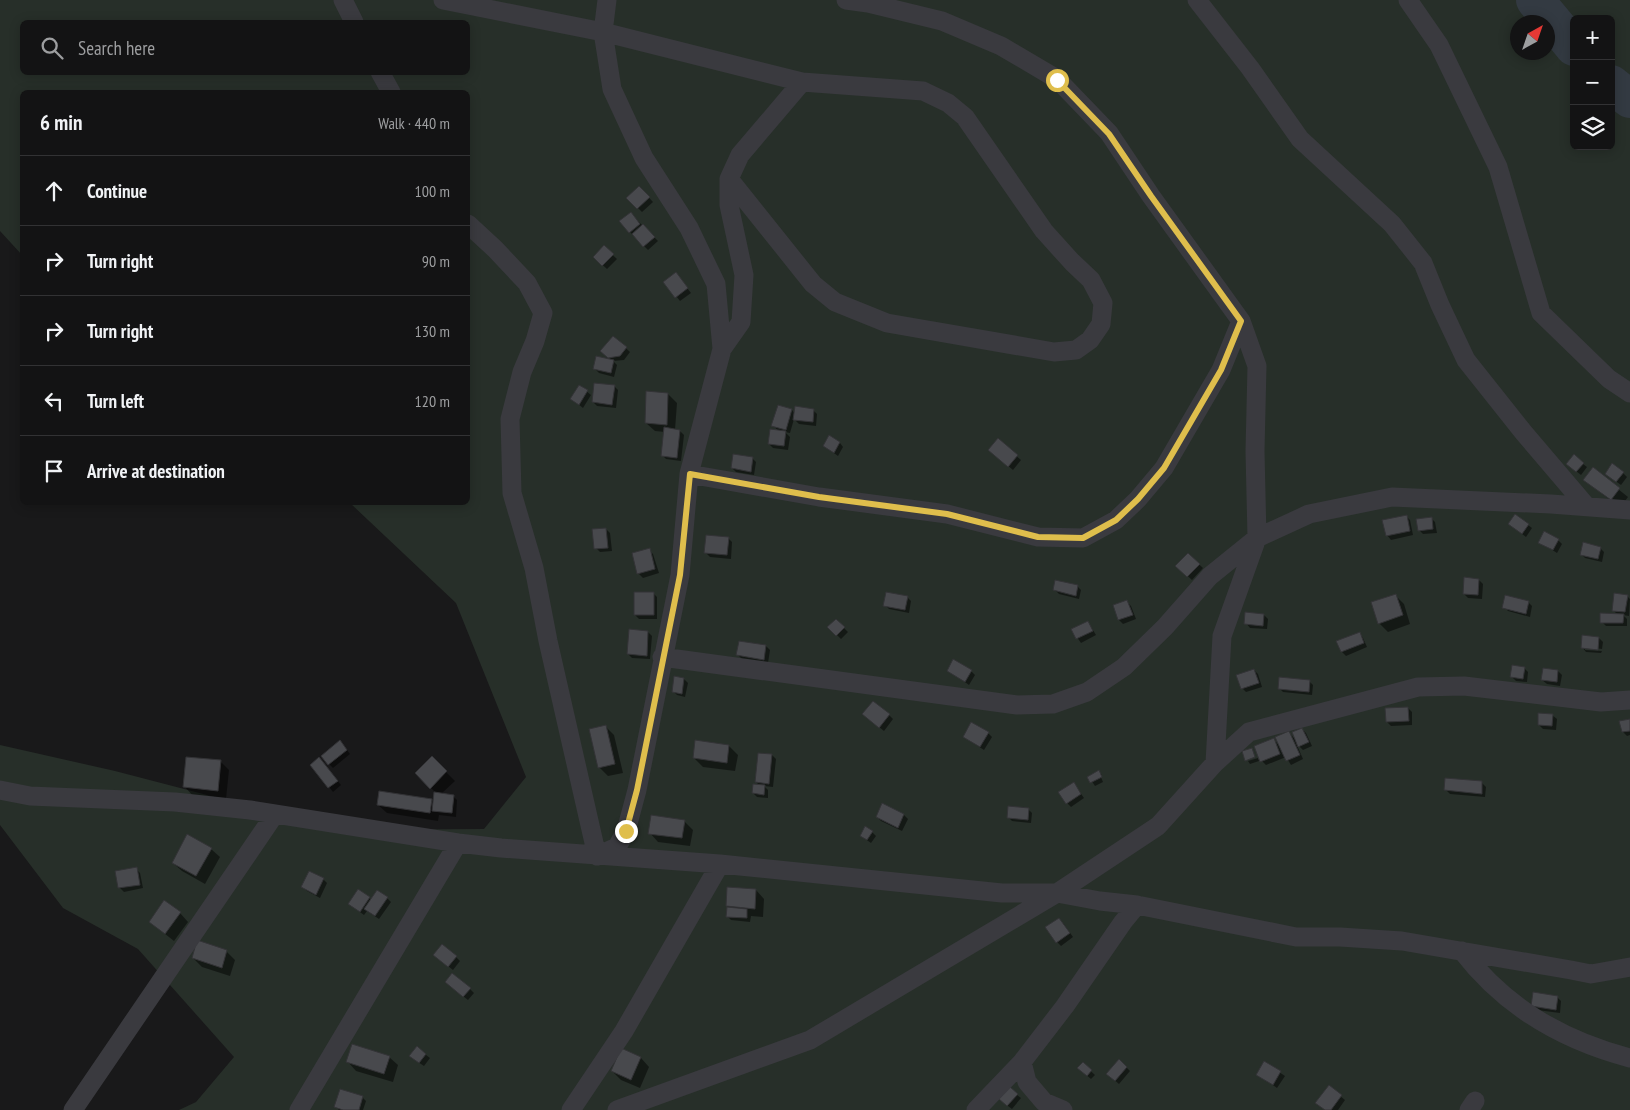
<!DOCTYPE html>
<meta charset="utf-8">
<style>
:root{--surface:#131314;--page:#202022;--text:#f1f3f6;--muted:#9d9ea0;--line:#323234}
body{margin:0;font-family:"PT Sans Narrow",sans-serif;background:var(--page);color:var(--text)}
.controls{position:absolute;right:15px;top:15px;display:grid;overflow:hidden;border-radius:8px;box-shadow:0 2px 12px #0003}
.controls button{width:45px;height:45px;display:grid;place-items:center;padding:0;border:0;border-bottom:1px solid var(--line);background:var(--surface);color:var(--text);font:25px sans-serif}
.compass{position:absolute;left:1510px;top:15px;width:45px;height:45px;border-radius:50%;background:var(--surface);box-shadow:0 2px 12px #0003;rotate:40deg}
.stop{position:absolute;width:15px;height:15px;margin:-11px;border:4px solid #dfbe4c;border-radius:50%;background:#fff}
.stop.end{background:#dfbe4c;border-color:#fff;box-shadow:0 1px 5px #0008}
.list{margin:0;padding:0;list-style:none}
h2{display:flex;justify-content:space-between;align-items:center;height:65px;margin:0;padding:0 20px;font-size:21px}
h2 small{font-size:16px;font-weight:400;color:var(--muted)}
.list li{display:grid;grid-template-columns:32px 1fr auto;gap:15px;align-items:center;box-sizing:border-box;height:70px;padding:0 20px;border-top:1px solid var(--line)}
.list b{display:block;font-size:19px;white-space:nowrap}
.list em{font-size:16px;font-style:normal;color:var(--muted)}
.icon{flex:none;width:28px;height:28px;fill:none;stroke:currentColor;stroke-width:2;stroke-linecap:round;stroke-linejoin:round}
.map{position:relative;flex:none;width:1630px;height:1110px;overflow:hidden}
.search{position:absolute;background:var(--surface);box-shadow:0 2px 12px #0003;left:20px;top:20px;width:450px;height:55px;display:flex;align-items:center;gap:12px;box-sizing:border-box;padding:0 18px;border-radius:8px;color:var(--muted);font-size:19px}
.panel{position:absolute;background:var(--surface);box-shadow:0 2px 12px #0003;left:20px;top:90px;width:450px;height:415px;border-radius:8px}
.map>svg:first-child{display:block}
</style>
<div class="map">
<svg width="1630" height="1110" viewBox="0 0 1630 1110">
<rect width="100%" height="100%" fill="#19191a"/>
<path fill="#272f29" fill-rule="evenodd" d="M0 0H1630V1110H179L196 1102 234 1057 138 949 63 908 0 825V745L115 771 342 830 484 829 526 777 456 603 350 503 468 502V92H22V255L0 231ZM1574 19H1611V146H1574ZM22 22H468V72H22ZM1518 22H1548V52H1518Z"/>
<path fill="#0007" d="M639 187 653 202 642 212 628 198Z
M635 218 658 241 648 250 630 232Z
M604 247 617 259 607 269 594 257Z
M676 274 691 293 680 301 665 282Z
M614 337 630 352 624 360 613 361 606 355Z
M613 361 617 365 614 377 599 373 595 369Z
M580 386 591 395 583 408 572 399Z
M614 386 618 390 616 408 597 406 593 402Z
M668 394 677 403 675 430 680 431 684 435 681 461 666 459 662 455 665 432 655 431 646 423Z
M779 406 792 410 795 414 813 410 817 414 816 426 799 424 794 419 790 433 785 432 790 437 788 450 773 448 769 444 779 432 773 425Z
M998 440 1021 460 1013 470 994 454Z
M840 443 843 447 838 456 824 446Z
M752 458 756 462 754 475 736 472 732 468Z
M1583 464 1587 467 1581 475 1571 467Z
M1593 469 1628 497 1620 508 1585 480Z
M1623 473 1627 477 1621 485 1610 477Z
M1406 516 1410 520 1413 535 1391 540 1387 535Z
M1431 518 1435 522 1437 533 1423 534 1419 530Z
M1509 524 1528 525 1532 528 1526 537Z
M606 529 610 533 612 551 600 552 596 548Z
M728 538 732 542 731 559 710 557 706 553Z
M1558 540 1562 544 1557 553 1540 542Z
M1600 548 1604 552 1602 562 1585 558 1581 554Z
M649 550 653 554 659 573 643 578 639 574Z
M1188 554 1203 568 1192 580 1177 566Z
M1479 580 1483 584 1482 599 1468 598 1464 594Z
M1077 586 1081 590 1079 599 1059 594 1055 590Z
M653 593 657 597V619H639L635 615Z
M1395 595 1404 604 1410 624 1388 632 1379 623Z
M1627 596 1630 599 1629 616 1623 615 1627 619V626H1606L1602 622 1618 615 1613 610Z
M907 597 911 601 909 613 889 609 885 605Z
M1127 602 1131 606 1136 619 1123 624 1119 620 1115 606Z
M1528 602 1532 606 1530 617 1508 611 1504 607Z
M1264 615 1268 619 1267 629 1250 628 1246 623Z
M836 620 848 632 841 639 829 627Z
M1088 622 1096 635 1081 643 1072 630Z
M648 632 652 636 650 659 632 658 628 654Z
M1360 634 1363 638 1367 647 1346 656 1342 652Z
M1599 638 1603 642 1602 649 1585 647V650L1602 651 1601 653 1586 652 1582 647Z
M766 646 770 650 768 663 742 659 738 655Z
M1524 668 1528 672 1527 682 1516 681 1512 677Z
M948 670 971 671 975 675 969 685Z
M1254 670 1258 674 1262 687 1246 692 1242 688Z
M1558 671 1562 675 1560 686 1547 684 1542 680Z
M684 679 688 683 685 697 677 695 673 691Z
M1309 681 1313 685 1312 695 1283 692 1279 688Z
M1408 708 1412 712V725L1391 726 1387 722Z
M889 715 893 719 884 731 868 718Z
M1552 715 1557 719 1556 730 1543 729 1539 725Z
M1630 720V735L1627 736 1623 732Z
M606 727 614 735 623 773 608 776 599 767Z
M1302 729 1306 733 1312 746 1303 750 1296 743 1303 759 1291 765 1286 757 1266 765 1262 761 1273 739 1280 746 1288 732 1296 740Z
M988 733 992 737 984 750 964 737Z
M696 742 729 746 738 755 735 771 703 767 694 758Z
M344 746 350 754 333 768 329 764Z
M772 755 776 759 773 787 764 786 768 790V798L757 797 753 793 760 786 756 782Z
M432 758 455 781 441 794 453 796 457 800 456 817 439 815 438 821 387 813 378 805 431 800 434 803 436 793 416 773Z
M1258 758 1259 761 1250 764 1248 761Z
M220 761 229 770 226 799 193 796 185 787Z
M323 763 341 785 333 792 312 765Z
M1099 772 1102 775H1100L1103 782 1095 786 1089 777Z
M1482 783 1486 787 1485 797 1450 794 1446 790Z
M1074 784 1084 798 1071 807 1067 803Z
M883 805 904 815 908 819 902 831 881 821 877 817Z
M1028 809 1032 813 1031 823 1012 821 1008 817Z
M684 821 693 830 690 846 658 842 650 833Z
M872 832 876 836 871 843 861 836Z
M211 849 220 857 205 884 182 871 173 863Z
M136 869 140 873 143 888 124 892 120 888Z
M323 879 327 883 320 898 307 891 303 887Z
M756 890 764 899 763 917 751 916 750 922 731 920 727 916 730 909 727 906Z
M369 898 372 900 387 898 391 902 379 919 367 911 364 915 349 904Z
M180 913 188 922 174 941 150 922Z
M1063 923 1073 937 1061 946 1057 942Z
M226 951 235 960 230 976 202 967 193 958Z
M456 957 460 961 453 970 439 959Z
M450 986 470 989 474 993 468 1000Z
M1557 997 1561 1001 1560 1013 1537 1010 1533 1006Z
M417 1048 430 1058 424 1066 415 1060Z
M622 1050 641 1058 649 1067 640 1088 621 1080 612 1071Z
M389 1057 398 1065 393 1082 356 1071 348 1062Z
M1264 1062 1285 1076 1277 1088 1257 1074Z
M1083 1064 1095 1075 1091 1079 1083 1072Z
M1126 1067 1130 1071 1119 1084 1112 1078Z
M1329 1087 1345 1100 1338 1110H1325Z
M1017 1095 1021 1098 1012 1109 1004 1103Z
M362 1097 366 1101 363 1110H339L335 1106Z"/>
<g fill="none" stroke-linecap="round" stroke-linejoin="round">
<path stroke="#333a42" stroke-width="38" d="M1535 0 1574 47
M1611 84 1630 99"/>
</g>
<path fill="#48494d" stroke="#333336" d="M639 186 650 197 637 209 626 198Z
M631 212 640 224 629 233 619 221Z
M643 224 655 237 643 247 632 234Z
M604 245 614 254 602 266 593 257Z
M676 272 688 288 675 298 663 282Z
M613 336 627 347 620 356 608 358 600 351Z
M596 356 614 360 611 373 593 369Z
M594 383 615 385 612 405 592 402Z
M579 385 588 390 579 405 570 399Z
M646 391 668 393 667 425 645 423Z
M778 405 792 409 786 430 771 426Z
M795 406 814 409 813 422 793 420Z
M664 427 680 430 677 458 661 456Z
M770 429 786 431 784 446 768 444Z
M829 435 840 442 834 453 823 446Z
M998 438 1018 455 1008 467 988 450Z
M733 454 753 457 751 472 731 468Z
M1574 454 1584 463 1576 472 1566 464Z
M1612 463 1624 472 1616 482 1605 474Z
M1593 467 1620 488 1611 500 1583 480Z
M1515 514 1529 524 1522 534 1508 524Z
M1407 515 1410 531 1386 536 1382 520Z
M1432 517 1433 529 1418 531 1416 519Z
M606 528 608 548 594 549 592 529Z
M1544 531 1559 539 1553 550 1538 543Z
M706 535 729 537 727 555 704 553Z
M1583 542 1601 547 1598 559 1580 555Z
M650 548 655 569 637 574 632 553Z
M1188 553 1200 564 1187 577 1175 566Z
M1464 577 1479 579 1478 595 1463 594Z
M1055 580 1078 585 1076 596 1053 590Z
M634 592H654V615H634Z
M886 592 908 596 905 610 883 606Z
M1614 593 1628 595 1625 612 1612 611Z
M1396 594 1403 615 1378 624 1371 602Z
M1505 595 1529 601 1526 614 1502 608Z
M1127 600 1133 615 1118 620 1113 605Z
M1245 612 1264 614 1263 626 1244 624Z
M1600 613 1624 614 1623 623H1600Z
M836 619 845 627 836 636 827 627Z
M1088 621 1093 631 1076 639 1071 629Z
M629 629 648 631 647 656 627 654Z
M1360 632 1364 643 1341 652 1336 641Z
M1582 635 1599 637 1598 650 1581 648Z
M739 641 766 645 764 660 736 655Z
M953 659 972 670 965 682 947 671Z
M1512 665 1525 667 1523 679 1510 677Z
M1543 668 1558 670 1557 682 1541 680Z
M1254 669 1259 683 1241 689 1236 675Z
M674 676 684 678 682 694 672 692Z
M1279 677 1310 680 1309 692 1278 689Z
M873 701 890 714 879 728 862 714Z
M1408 707 1409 721 1386 722 1385 708Z
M1538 713 1553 714 1552 726 1538 725Z
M1630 719V731L1622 732 1619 721Z
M971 722 989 732 980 747 963 737Z
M606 725 615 764 598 768 589 729Z
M1302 728 1309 742 1298 747 1292 732Z
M1289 731 1300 755 1286 761 1275 737Z
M1274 738 1280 754 1260 762 1254 746Z
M340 740 347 750 328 765 321 756Z
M695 740 729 745 727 763 693 758Z
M1252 748 1255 757 1245 761 1242 751Z
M758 753 772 754 769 784 755 782Z
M432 756 447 771 430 789 415 773Z
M186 757 221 760 218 791 183 787Z
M319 757 338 781 328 788 310 765Z
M1099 770 1102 777 1090 783 1087 777Z
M1445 778 1482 781V794L1444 790Z
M1074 782 1081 794 1066 804 1058 792Z
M753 784 765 785 764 795 752 793Z
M379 791 432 799 430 813 377 805Z
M434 792 454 795 452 813 432 811Z
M882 803 904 814 898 828 876 817Z
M1008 806 1029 808 1028 820 1007 818Z
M651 815 685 820 682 838 648 834Z
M865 826 873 831 867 840 860 836Z
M187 834 212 848 196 876 172 863Z
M137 867 140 885 118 888 115 871Z
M309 871 324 878 316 895 301 887Z
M727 887 756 889 755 909 726 906Z
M358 889 370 897 360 912 348 904Z
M377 890 388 897 375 916 364 909Z
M164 900 181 912 165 934 149 922Z
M727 907 747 909V918L726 917Z
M1059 918 1070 933 1056 943 1045 927Z
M197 940 227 950 222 968 192 958Z
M442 944 457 956 448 967 433 955Z
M452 973 471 988 463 997 445 982Z
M1533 992 1558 996 1556 1010 1531 1006Z
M352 1044 390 1056 384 1074 346 1062Z
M417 1046 426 1054 419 1063 409 1056Z
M621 1048 641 1057 631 1080 611 1071Z
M1119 1059 1127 1067 1115 1081 1106 1074Z
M1264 1061 1281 1071 1273 1085 1256 1075Z
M1083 1062 1092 1070 1087 1076 1077 1068Z
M1329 1085 1342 1095 1331 1110H1325L1315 1103Z
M1009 1086 1018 1094 1007 1106 999 1099Z
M340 1089 363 1096 359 1110H343L334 1107Z"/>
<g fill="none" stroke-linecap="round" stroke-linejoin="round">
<path stroke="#3a3a3f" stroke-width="19" d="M343 0 354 22
M443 0 603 32 802 82 923 91 948 103 965 117 1044 231 1072 262 1091 280 1103 303 1101 324 1090 340 1076 350 1054 352 887 323 835 302 813 284 729 179
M607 0 603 32 612 89 644 158 689 228 716 284 722 349
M846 0 868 3 942 21 1001 46 1057 79 1109 133 1151 196 1241 321 1257 366 1255 451 1257 538 1222 636 1215 763
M1197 0 1250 68 1300 139 1392 224 1423 263 1440 305 1466 360 1524 433 1587 507
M1408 0 1439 45 1498 167 1541 313 1609 379 1630 393
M380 72 391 92
M468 224 495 249 527 283 543 313 535 341 522 372 510 419 512 493 534 568 548 641 597 856
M689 474 819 497 947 514 1038 537 1083 538 1116 520 1138 499 1164 468 1221 370 1241 321
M662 657 1017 705 1053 704 1087 692 1124 667 1165 627 1210 576 1257 538 1309 514 1392 497 1551 504 1630 510
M0 790 30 796 175 802 250 810 458 843 501 848 720 864 1002 893H1057L1158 826 1215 763 1249 732 1418 687 1464 686 1601 702 1630 700
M597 856 617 847 626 831 637 790 680 575 689 474 722 349 741 322 744 275 729 205V179L740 155 802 82
M1462 951C1505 1007 1561 1040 1630 1058
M1022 1062 1027 1082 1044 1102 1063 1110
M73 1110 275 814
M299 1110 458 843
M571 1110 624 1031 720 864
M617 1110 810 1040 1057 893 1100 901 1137 905 1296 937H1340L1402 941 1571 970 1591 974 1630 967
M976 1110 1022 1062 1065 1006 1123 922 1137 905
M1469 1110 1475 1101"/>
</g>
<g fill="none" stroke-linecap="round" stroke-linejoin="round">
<path stroke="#dfbe4c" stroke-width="6" d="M626 831 637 790 680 575 690 474 819 497 947 514 1038 537 1083 538 1116 520 1138 499 1164 468 1221 370 1241 321 1151 196 1109 134 1057 80"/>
</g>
</svg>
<div class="controls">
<button>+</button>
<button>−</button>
<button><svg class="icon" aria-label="layers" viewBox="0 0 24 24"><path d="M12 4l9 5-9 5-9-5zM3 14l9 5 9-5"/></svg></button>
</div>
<svg class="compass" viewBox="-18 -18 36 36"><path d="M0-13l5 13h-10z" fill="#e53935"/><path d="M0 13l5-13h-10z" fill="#9d9ea0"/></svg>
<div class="stop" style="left:1057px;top:80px"></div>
<div class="stop end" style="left:626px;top:831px"></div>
<div class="search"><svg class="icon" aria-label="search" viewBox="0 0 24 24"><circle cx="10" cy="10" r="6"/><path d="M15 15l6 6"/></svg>Search here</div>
<section class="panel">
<h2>6 min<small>Walk · 440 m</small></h2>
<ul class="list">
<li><svg class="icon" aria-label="ahead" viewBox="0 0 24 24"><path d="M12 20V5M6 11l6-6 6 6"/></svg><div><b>Continue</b></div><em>100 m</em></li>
<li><svg class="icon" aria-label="right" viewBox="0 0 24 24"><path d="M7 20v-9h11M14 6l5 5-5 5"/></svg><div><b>Turn right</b></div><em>90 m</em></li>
<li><svg class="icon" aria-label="right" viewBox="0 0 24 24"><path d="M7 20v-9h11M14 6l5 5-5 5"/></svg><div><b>Turn right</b></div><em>130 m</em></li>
<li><svg class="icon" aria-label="left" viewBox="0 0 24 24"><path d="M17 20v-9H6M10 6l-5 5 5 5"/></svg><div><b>Turn left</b></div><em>120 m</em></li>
<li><svg class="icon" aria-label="arrive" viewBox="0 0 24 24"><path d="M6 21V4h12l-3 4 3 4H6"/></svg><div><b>Arrive at destination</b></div></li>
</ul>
</section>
</div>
